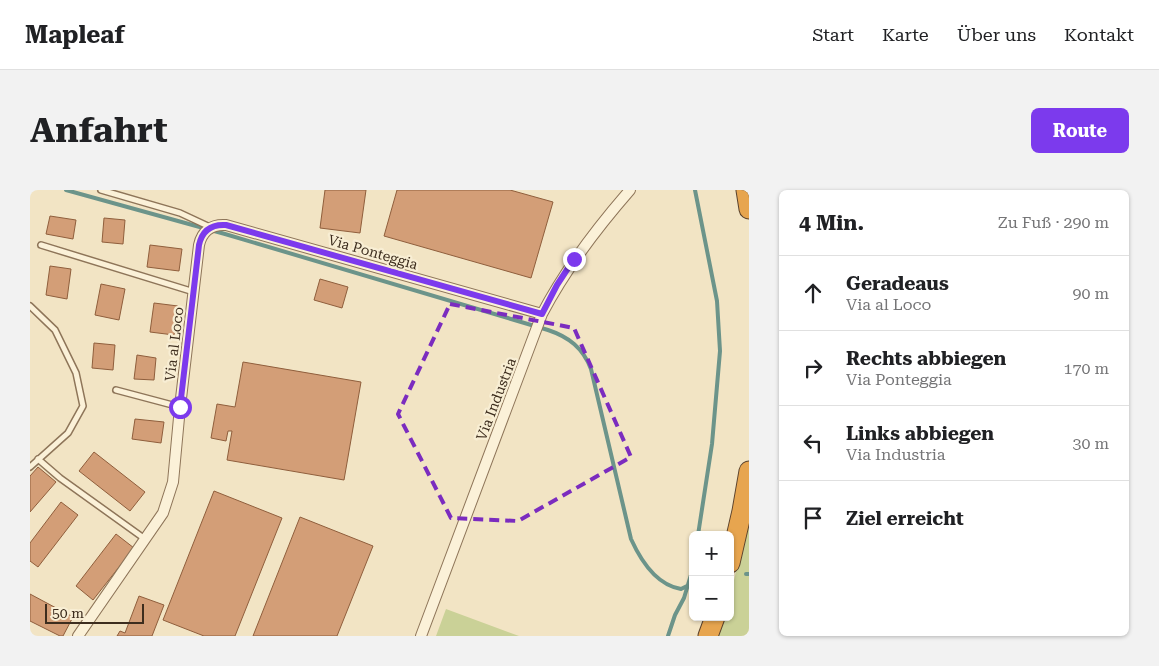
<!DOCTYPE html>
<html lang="de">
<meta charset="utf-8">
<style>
:root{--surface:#fff;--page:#f2f2f2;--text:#202124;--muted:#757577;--line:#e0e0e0;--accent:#7c3aed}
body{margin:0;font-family:"Roboto Serif",serif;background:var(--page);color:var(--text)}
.controls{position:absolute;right:15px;bottom:15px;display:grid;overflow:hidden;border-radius:8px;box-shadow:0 1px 4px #0004}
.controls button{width:45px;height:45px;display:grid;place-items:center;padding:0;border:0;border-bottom:1px solid var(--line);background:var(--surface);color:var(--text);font:25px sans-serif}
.scale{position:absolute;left:15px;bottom:12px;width:99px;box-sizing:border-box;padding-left:5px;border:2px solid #3d2d1e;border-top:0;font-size:14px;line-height:18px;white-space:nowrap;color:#3d2d1e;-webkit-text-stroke:4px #f8eed4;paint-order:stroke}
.stop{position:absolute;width:15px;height:15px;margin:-11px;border:4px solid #7c3aed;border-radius:50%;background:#fff}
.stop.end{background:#7c3aed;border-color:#fff;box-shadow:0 1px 5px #0008}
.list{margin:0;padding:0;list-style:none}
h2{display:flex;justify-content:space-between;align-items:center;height:65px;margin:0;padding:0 20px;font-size:21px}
h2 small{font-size:16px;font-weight:400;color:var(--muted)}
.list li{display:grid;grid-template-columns:32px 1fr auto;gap:15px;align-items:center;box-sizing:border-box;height:75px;padding:0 20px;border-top:1px solid var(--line)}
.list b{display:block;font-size:19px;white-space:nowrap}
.list p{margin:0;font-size:16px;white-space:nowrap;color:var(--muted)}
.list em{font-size:16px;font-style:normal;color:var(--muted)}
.icon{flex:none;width:28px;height:28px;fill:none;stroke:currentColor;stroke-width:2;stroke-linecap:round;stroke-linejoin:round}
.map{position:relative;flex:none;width:719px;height:446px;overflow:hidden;border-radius:8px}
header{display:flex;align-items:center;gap:30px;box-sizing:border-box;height:70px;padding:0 25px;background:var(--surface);border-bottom:1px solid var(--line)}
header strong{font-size:24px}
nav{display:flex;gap:28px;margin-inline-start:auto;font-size:18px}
.intro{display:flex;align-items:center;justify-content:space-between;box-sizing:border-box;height:120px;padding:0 30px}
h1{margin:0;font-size:35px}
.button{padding:12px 22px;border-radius:8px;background:var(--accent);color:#fff;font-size:18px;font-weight:700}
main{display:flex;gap:30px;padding:0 30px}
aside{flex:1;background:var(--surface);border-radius:8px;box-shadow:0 1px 4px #0004}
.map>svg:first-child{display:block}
</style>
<header>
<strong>Mapleaf</strong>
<nav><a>Start</a><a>Karte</a><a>Über uns</a><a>Kontakt</a></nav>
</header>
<div class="intro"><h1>Anfahrt</h1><a class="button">Route</a></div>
<main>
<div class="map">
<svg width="719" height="446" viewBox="0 0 719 446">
<rect width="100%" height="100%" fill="#f2e4c4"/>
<path fill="#cad197" d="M719 330V446H688L694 427H700V406Z
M416 419 489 446H406Z"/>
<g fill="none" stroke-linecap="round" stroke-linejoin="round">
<path stroke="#6c948a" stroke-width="4" d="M36 0 195 44 518 140C539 147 553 158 561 179L601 349C611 371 626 395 651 399L663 393
M665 0 687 111 690 161 682 254 668 345
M716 384H719
M638 446 645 425 654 408 663 378"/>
</g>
<path fill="#d39e77" stroke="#8f5e3c" d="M295 0H336L330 43 290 38Z
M367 0H480L523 12 501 88 354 46Z
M20 26 46 30 43 49 16 44Z
M74 28 95 30 93 54 72 52Z
M120 55 152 59 149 81 117 77Z
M20 76 41 79 37 109 16 105Z
M290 89 318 97 312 118 284 110Z
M71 94 95 99 89 130 65 125Z
M124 113 148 116 144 145 120 142Z
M64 153 85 155 83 180 62 178Z
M107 165 126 168 124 190 104 189Z
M213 172 331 192 314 290 197 270 202 241H198L196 251 181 248 187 214 205 217Z
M105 229 134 232 131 253 102 249Z
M64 262 115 302 100 321 49 281Z
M8 277 26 292 0 322V286Z
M184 301 252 328 205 446H174L133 430Z
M31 312 48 325 8 377 0 371V353Z
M270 327 343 356 307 446H223Z
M86 344 104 358 63 410 46 396Z
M0 404 43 427 33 446H30L0 431Z
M109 406 134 415 122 446H87L90 441 95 443Z"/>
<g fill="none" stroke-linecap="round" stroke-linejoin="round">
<g stroke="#8e7559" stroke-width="8">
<path id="service" d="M71 0 150 23 180 37
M11 55 164 102
M0 116 25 140 46 183 53 216 38 243 0 277
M86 200 150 217
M8 269 30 288 115 349"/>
</g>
<g stroke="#8e7559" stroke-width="12">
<path id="minor" d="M48 446 133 323 143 292 150 217 169 55C172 41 181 34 196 35L512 124
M391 446 512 124C536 78 566 39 600 0"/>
</g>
<g stroke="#5c432d" stroke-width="21">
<path id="motorway" d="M716 0 719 19
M700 373 712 321 719 281
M678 446 685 427"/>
</g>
<use href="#service" stroke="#fbf1d8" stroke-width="5"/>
<use href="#minor" stroke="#fbf1d8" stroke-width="10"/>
<use href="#motorway" stroke="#e7a54f" stroke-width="19"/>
</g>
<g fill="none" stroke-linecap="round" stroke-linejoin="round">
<path stroke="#7c3aed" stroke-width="6" d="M150 217 169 55C172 41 181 34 196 35L512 124 527 95 544 69"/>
</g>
<path fill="none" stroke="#7b2cbf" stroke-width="4" stroke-dasharray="10 6" stroke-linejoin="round" d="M420 114 544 138 601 267 488 331 421 328 368 224Z"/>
<g text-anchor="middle" stroke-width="4.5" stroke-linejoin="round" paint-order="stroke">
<g font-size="14" fill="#3d2d1e" stroke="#f8eed4">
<text transform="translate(343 62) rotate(16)" y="5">Via Ponteggia</text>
<text transform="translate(144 154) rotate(-83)" y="5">Via al Loco</text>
<text transform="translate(466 209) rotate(-69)" y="5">Via Industria</text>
</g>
</g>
</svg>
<div class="controls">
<button>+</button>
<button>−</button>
</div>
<div class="scale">50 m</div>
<div class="stop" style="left:150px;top:217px"></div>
<div class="stop end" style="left:544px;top:69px"></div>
</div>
<aside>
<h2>4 Min.<small>Zu Fuß · 290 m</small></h2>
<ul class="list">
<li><svg class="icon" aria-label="ahead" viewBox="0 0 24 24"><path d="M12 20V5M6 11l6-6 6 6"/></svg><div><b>Geradeaus</b><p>Via al Loco</p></div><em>90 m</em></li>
<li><svg class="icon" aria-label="right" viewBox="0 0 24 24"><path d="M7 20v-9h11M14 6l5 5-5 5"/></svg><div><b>Rechts abbiegen</b><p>Via Ponteggia</p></div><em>170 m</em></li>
<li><svg class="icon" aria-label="left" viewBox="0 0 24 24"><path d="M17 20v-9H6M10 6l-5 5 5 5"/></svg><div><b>Links abbiegen</b><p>Via Industria</p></div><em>30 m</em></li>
<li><svg class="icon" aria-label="arrive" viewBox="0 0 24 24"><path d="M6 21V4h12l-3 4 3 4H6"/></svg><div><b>Ziel erreicht</b></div></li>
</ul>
</aside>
</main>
